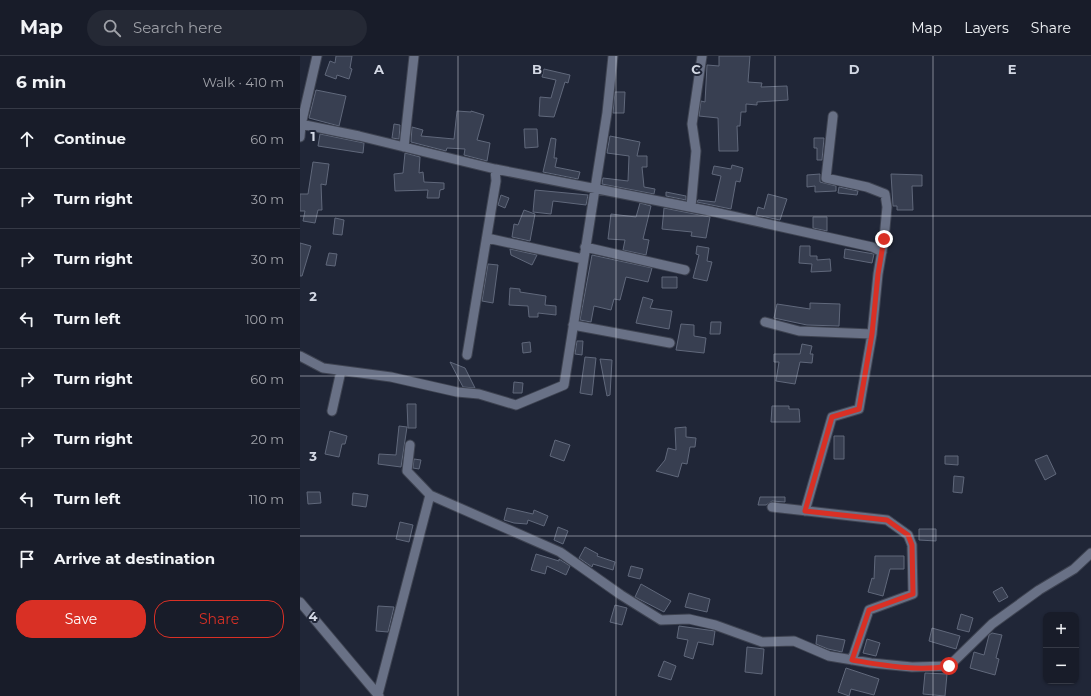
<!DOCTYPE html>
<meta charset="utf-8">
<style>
:root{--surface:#181c29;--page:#252935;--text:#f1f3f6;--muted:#9fa1a8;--line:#363a46;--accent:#d93025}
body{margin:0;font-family:Montserrat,sans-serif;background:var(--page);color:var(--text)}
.controls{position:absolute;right:12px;bottom:12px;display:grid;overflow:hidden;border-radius:8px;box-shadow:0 1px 3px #0004}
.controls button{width:36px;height:36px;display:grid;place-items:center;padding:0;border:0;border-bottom:1px solid var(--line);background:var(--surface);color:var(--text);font:20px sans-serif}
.stop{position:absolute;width:12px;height:12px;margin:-9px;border:3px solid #d93025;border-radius:50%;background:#fff}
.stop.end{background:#d93025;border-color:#fff;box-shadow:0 1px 4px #0008}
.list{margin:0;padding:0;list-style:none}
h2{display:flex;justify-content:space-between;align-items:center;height:52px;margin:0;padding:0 16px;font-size:17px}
h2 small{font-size:13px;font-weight:400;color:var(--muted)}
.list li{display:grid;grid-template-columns:26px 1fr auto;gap:12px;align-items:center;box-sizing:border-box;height:60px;padding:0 16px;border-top:1px solid var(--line)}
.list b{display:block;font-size:15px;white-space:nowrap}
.list em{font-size:13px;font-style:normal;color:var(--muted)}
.actions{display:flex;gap:8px;padding:12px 16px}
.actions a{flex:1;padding:9px 0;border:1px solid var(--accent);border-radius:16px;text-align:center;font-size:14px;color:var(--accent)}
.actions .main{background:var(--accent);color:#fff}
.icon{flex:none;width:22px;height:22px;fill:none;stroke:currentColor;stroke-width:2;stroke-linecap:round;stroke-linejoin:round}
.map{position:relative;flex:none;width:791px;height:640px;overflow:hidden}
header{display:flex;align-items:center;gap:24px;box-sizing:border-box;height:56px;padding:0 20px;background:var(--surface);border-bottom:1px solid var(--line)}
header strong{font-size:19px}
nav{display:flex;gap:22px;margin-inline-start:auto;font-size:14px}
.search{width:280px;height:36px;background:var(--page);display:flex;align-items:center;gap:10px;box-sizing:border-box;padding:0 14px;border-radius:22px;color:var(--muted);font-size:15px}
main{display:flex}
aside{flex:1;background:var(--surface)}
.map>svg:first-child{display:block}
</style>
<header>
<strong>Map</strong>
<div class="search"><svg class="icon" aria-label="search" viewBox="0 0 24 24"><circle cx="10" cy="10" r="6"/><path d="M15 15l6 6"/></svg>Search here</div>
<nav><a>Map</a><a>Layers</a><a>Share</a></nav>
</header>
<main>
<aside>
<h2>6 min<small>Walk · 410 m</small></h2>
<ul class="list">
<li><svg class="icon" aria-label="ahead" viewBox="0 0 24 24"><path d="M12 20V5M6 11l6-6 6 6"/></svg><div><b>Continue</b></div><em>60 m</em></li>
<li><svg class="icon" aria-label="right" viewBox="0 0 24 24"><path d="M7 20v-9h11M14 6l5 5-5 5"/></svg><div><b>Turn right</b></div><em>30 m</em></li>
<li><svg class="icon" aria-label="right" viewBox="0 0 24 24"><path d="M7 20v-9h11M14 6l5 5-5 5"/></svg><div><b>Turn right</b></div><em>30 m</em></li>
<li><svg class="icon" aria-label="left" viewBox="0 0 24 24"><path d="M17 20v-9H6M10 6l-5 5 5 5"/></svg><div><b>Turn left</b></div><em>100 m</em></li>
<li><svg class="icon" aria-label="right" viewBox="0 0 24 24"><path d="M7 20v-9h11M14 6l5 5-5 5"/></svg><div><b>Turn right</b></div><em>60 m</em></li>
<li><svg class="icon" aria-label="right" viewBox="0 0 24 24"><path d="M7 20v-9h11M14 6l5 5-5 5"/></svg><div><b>Turn right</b></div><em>20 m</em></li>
<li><svg class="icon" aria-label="left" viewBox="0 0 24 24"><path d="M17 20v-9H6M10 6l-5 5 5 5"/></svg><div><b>Turn left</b></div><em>110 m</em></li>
<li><svg class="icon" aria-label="arrive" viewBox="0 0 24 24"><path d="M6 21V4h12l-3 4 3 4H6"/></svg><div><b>Arrive at destination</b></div></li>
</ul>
<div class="actions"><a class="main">Save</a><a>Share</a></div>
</aside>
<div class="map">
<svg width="791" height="640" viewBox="0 0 791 640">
<rect width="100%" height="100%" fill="#202637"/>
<path fill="#383f51" stroke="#60687b" d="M36 0H52L50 12 52 13 49 23 37 19 36 23 25 19 30 5 35 7Z
M419 0H450L448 26 462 27 461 31 487 30 488 44 457 46V49L446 48V56H441L440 70H437L438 95H419L418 62 399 60 401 45 405 46 407 9 419 10Z
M244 13 270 19 268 27 265 26 254 61 239 60 240 41 251 42 256 24 242 21Z
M16 34 46 40 39 70 9 62Z
M315 36H325L324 57H313Z
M157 55 171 56V55L184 59 177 84 190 87 187 105 164 99 165 93 147 92 146 95 111 86 112 71 123 74 121 80 154 83Z
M94 68 100 69 99 83 92 82Z
M224 73H237L238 91 225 92Z
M20 78 64 87 63 97 18 90Z
M310 80 340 86 337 100H347V111H342L344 131 355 133 354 138 302 128 303 122 328 125 329 100 307 97Z
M251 82 256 83 254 102H257L255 111 280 116 278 123 243 116Z
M514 82H524L522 104H517V92H514Z
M105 97 120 101 119 117 123 116 124 126 144 127V133L140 134 139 142H127L128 134 95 135 94 118 103 117Z
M13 106 29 108 26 129 21 128 22 154H18L15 167 3 165 5 155H0V138H8Z
M432 109 443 112 440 126 436 125 431 153 397 146 398 144 415 146 421 120 412 118 414 110 431 113Z
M520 118V126L536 130V135L515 136V130L507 131V119Z
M591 118 622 119V130H612L613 154H597V150H593Z
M539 131 558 135 557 139 538 137Z
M235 134 288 139 286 149 253 145 251 158 233 156Z
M366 136 386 140V144L366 140Z
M468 138 487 143 480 164 456 159 458 151 464 153Z
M201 139 209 142 205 152 198 149Z
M340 147 351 150 343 183 349 184 346 199 323 194 325 184 308 183 311 158 336 161Z
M364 152 410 161 406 182 391 180 392 176 362 173Z
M224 154 235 158 230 185 212 181 214 168 218 169Z
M513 161H527V175L513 172Z
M35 162 44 164 42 179 33 178Z
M0 187 11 190 2 220H0Z
M397 190 409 192 407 205 412 206 407 225 393 222 399 199 396 198Z
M500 190H510V200H517V204L530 203 531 215 511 216 512 208 499 207Z
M210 193 237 199 232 209 211 199Z
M545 193 574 198 572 207 544 202Z
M29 197 37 198 35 210 26 209Z
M292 199 352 212 348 226 326 221 320 244 314 243 311 254 294 250 291 266 280 264Z
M188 208 198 209 193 247 182 245Z
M362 221H377V232H362Z
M210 232 220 233V236L246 240 245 249 256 250V259L238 257V261H229L228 250 209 249Z
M343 241 353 244 350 252 372 255 369 273 336 267Z
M510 247 540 248 539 270 507 269 474 262 477 248 510 253Z
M411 266H421L420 278H410Z
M381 268 394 269V280L406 282 404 297 376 294Z
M277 285H283L282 299 275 298Z
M230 286 231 296 223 297 222 287Z
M502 288 512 290 510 298H513L512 307 500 306 495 328 476 325 479 306H474V298H500Z
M285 301 296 302 292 339 280 337Z
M300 303 312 304 310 339 307 340Z
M150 306 165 312 175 332 163 331Z
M214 326 223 327 222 337H213Z
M107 348H116V372H108Z
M472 350H489V353H499L500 366H471Z
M99 370 107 371 101 411 78 408 79 398 96 399Z
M386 371V381L396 382 395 391H390L387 408 382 407 378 421 356 415 365 404 368 392 376 394 375 372Z
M30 375 47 380 45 388H42L39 401 25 398Z
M534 380H544V403H534Z
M255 384 270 389 264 405 250 400Z
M747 399 756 418 745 424 735 404Z
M645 400H658V409L645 408Z
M114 403 121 404 119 413 113 412Z
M654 420 664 421 662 437 653 436Z
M7 436H20L21 447 8 448Z
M53 437 68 439 66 451 52 449Z
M460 441H485V446L472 445 466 449H458Z
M207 452 233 458 234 454 248 460 244 470 228 464 227 468 214 467 204 464Z
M100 466 113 469 109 486 96 483Z
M258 471 268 475 263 488 254 484Z
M619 473H636V485L619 484Z
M285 491 298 498 297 500 315 506 313 514 293 508 292 511 279 502Z
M236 498 259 505V503L270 510 266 519 247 510 245 518 231 514Z
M575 500H604V513H590L583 540 568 536 572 522 574 523Z
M331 510 343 513 340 523 328 520Z
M341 528 371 545 364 556 335 541Z
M702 531 708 541 699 546 693 536Z
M389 537 410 543 407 556 385 551Z
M315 549 327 552 322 569 310 566Z
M78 550 94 551 88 576 76 575Z
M661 558 673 562 669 576 657 573Z
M379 570 415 575 413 589 398 586 393 603 384 600 388 584 377 582Z
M632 572 660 580 656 593 629 585Z
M692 577 702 579 696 602 699 603 695 619 670 612 674 596 684 599 689 579Z
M517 579 545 584 542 596 528 593 516 588Z
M567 583 580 587 576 600 563 597Z
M447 591 464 593 462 618 445 616Z
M364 605 376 610 371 624 358 620Z
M546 612 579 623 574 639 551 633 549 640 538 636Z
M625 617 647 618 645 640 623 638Z"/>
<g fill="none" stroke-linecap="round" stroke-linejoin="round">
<g stroke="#3e4351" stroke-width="11">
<path id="minor" d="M0 68 59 80 195 113 410 155 572 191 582 196
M0 81 1 69 17 0
M104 91 114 0
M391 151 396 95 392 68 402 0
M187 182 283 203
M285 191 385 214
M465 266 499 275 572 278
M273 269 370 287
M167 299 196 125 195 113
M0 300 23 312 91 321 157 336 179 338 216 349 264 329 307 57 313 0
M32 355 41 315
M110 389 107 415 130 439
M472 451 587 464 608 479 612 489 613 538 569 554 552 604
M505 455 532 361 559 353 572 278 578 218 584 183 587 151 585 138 567 131 526 122 533 60
M0 546 79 640
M78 638 130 439 260 496 321 539 361 564 389 563 415 569 462 586 494 585 529 600 571 607 612 611 649 610 692 568 739 534 774 513 791 497"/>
</g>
<use href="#minor" stroke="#697186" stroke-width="9"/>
</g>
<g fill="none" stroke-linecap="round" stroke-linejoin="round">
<path stroke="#d93025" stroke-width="5" d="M584 183 578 218 572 278 559 353 532 361 505 455 587 464 608 479 612 489 613 538 569 554 552 604C583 609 617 616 649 610"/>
</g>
<path fill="none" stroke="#d3d8e4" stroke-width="1" stroke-opacity="0.55" d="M158 0V640M316 0V640M475 0V640M633 0V640M0 160H791M0 320H791M0 480H791"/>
<g font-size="13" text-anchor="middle" font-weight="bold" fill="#d3d8e4" stroke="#202637" stroke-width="4" stroke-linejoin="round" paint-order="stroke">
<text x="79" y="18">A</text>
<text x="237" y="18">B</text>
<text x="396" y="18">C</text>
<text x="554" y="18">D</text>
<text x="712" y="18">E</text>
<text x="13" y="85">1</text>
<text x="13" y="245">2</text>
<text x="13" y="405">3</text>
<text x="13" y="565">4</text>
</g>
</svg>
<div class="controls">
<button>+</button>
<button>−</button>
</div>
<div class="stop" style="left:649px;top:610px"></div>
<div class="stop end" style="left:584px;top:183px"></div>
</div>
</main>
